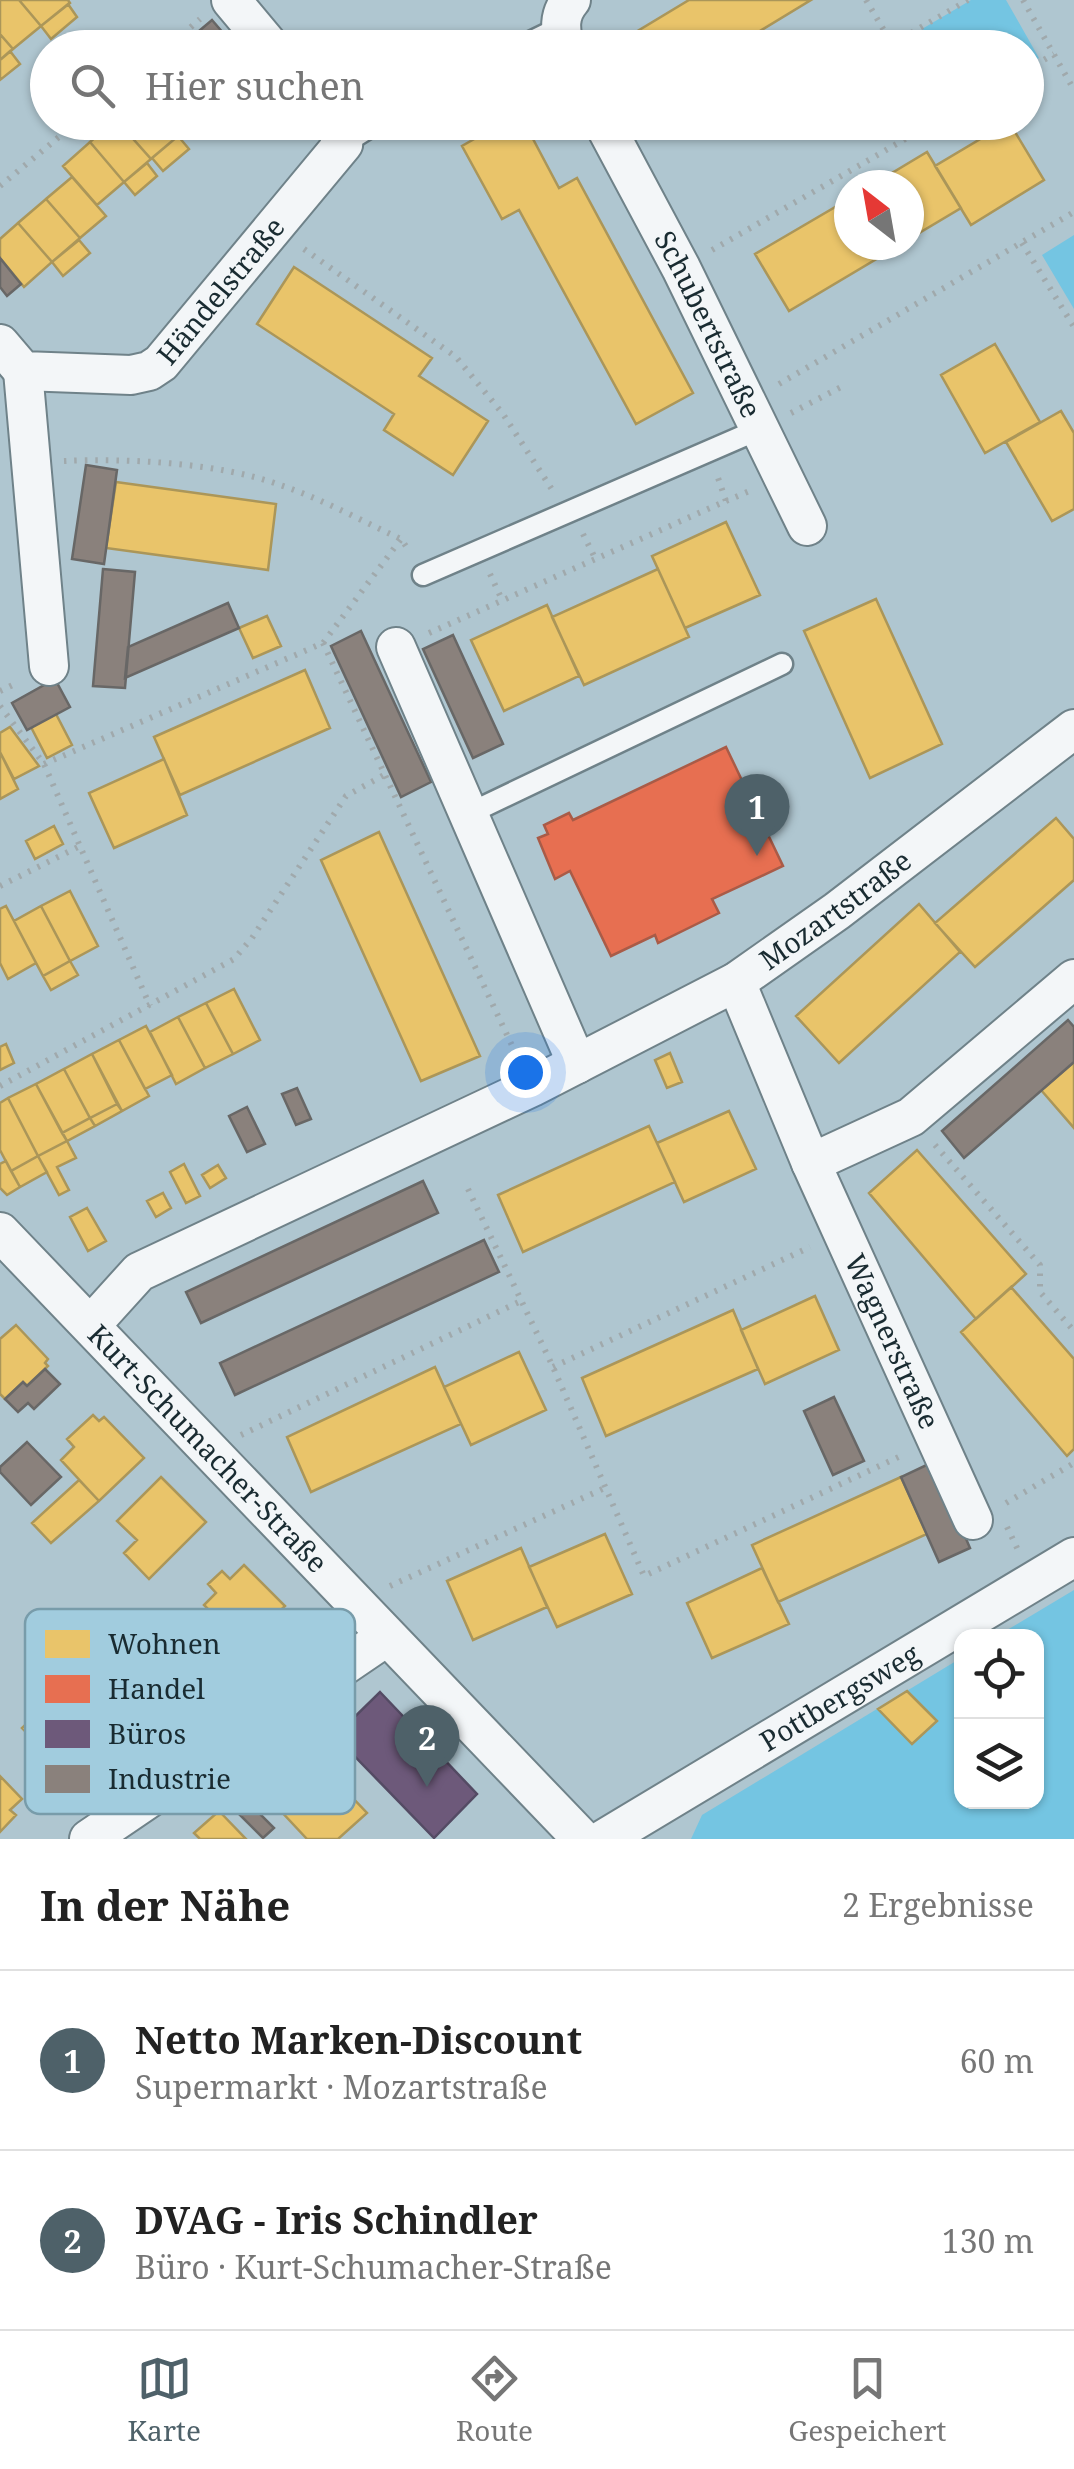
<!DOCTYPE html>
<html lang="de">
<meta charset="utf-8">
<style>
:root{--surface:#fff;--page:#f6f6f6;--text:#222;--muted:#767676;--line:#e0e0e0;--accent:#4e6169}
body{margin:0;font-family:"Noto Serif",serif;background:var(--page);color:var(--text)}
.controls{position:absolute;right:30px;bottom:30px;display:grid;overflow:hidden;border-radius:20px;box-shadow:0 2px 8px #0004}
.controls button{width:90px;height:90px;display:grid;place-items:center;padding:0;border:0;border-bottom:2px solid var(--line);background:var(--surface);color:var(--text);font:50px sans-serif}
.compass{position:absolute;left:834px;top:170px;width:90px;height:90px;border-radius:50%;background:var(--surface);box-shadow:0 2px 8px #0004;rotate:329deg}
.you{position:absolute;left:525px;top:1072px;width:35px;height:35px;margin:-25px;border:8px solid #fff;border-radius:50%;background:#1a73e8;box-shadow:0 0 0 15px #1a73e833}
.badge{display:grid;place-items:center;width:65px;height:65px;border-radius:50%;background:var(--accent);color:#fff;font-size:32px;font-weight:700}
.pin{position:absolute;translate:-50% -82px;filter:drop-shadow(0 2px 5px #0008)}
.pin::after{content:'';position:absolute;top:52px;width:35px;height:30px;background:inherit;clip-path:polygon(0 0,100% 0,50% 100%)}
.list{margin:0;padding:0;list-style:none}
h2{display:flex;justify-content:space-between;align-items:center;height:130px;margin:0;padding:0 40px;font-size:42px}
h2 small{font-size:32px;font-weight:400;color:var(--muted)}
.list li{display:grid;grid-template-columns:65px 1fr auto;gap:30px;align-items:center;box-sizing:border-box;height:180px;padding:0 40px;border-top:2px solid var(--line)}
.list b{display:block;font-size:38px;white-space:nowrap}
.list p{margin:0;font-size:32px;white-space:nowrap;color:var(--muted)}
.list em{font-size:32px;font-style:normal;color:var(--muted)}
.icon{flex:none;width:55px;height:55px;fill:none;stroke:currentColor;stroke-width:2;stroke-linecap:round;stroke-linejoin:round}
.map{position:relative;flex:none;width:1074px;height:1839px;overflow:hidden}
.search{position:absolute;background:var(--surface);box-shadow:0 2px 8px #0004;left:30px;right:30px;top:30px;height:110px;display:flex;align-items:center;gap:25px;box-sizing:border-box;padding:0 35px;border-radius:55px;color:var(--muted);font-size:38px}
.sheet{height:490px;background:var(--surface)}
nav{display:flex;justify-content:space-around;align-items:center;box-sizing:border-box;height:140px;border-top:2px solid var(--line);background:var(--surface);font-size:28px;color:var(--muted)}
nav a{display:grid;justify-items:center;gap:5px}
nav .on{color:var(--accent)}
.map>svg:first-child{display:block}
</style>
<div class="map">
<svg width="1074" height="1839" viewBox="0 0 1074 1839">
<rect width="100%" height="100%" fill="#afc6d0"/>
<path fill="#74c5e2" d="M971 0H1006L1039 58 1027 65 1026 48 933 47 922 29Z
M1074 235V309L1042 255Z
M1074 1590V1839H691L702 1815 961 1658 962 1802H1036V1636H997Z"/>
<path fill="#e9c46a" stroke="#ab9659" stroke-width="2.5" d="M0 0H19L41 26 13 49 0 34Z
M19 0H68L70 3 41 26Z
M689 0H811L732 48H645L636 32Z
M68 4 77 17 51 39 41 26Z
M0 34 13 49 0 60Z
M10 51 20 64 0 80V60Z
M113 122H118L151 159 124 182 90 142Z
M118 122H166L178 136 151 159Z
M166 122H194L178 136Z
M504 122H524L559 188 577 178 693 393 636 424 519 210 502 219 462 146Z
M1009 122 1044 180 971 225 935 166Z
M178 136 189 149 163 171 152 158Z
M90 142 124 182 97 205 63 166Z
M927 152 961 208 909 239V185H872Z
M147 163 157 176 135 195 124 182Z
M72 177 106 216 80 238 46 199Z
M46 199 80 238 52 262 18 223Z
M849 199V245H900L789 311 755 254Z
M18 223 52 262 24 287 0 258V239Z
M79 240 90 253 63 276 52 262Z
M294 267 432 358 419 376 488 421 453 475 384 430 394 414 257 324Z
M995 344 1040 422 985 453 941 375Z
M1061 411 1074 433V509L1052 521 1006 442Z
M116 482 276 504 268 570 106 548Z
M726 522 760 595 685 628 652 556Z
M658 569 689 637 584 685 552 617Z
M876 599 942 744 870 778 804 631Z
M547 605 579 676 504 711 471 640Z
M267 616 281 646 253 658 239 628Z
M305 670 330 728 180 795 154 737Z
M56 714 72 745 47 758 31 727Z
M10 727 39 766 14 779 0 752V733Z
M0 752 18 789 0 799Z
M164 759 187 815 114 848 89 793Z
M1056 818 1074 839V880L975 967 935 923Z
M54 826 63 844 35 859 26 841Z
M379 832 480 1056 421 1081 321 860Z
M70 891 98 946 70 961 41 906Z
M919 904 960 952 839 1063 796 1016Z
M6 906 36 963 8 979 0 963V909Z
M41 906 70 961 43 976 14 921Z
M70 961 78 975 51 990 43 976Z
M234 989 260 1040 233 1054 206 1003Z
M206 1003 233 1054 205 1068 178 1017Z
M178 1017 205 1068 176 1084 150 1032Z
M146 1026 172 1075 145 1089 119 1040Z
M119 1040 149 1096 122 1111 92 1054Z
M6 1044 14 1063 0 1070V1047Z
M670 1053 682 1082 667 1088 655 1060Z
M92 1054 117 1104 90 1118 64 1069Z
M1074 1062V1128L1041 1090Z
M64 1069 90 1118 62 1133 36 1084Z
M36 1084 67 1141 38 1156 8 1098Z
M8 1098 38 1156 11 1171 0 1150V1103Z
M117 1104 122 1111 95 1126 90 1118Z
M729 1111 756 1169 684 1202 657 1143Z
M90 1118 95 1126 67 1141 62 1133Z
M649 1126 675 1182 523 1252 498 1195Z
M67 1141 76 1158 57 1167 69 1190 59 1195 38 1156Z
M917 1150 1026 1274 976 1319 869 1193Z
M38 1156 47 1172 20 1187 11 1171Z
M6 1161 20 1187 7 1195 0 1188V1164Z
M184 1164 200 1196 186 1203 170 1172Z
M218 1165 226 1178 210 1188 202 1175Z
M163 1193 171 1208 156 1217 147 1201Z
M87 1208 106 1241 88 1251 70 1217Z
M1011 1287 1074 1359V1449L1067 1456 961 1332Z
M815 1296 839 1350 765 1384 741 1330Z
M733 1310 758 1369 606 1436 582 1378Z
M16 1325 48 1359 45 1363 48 1366 27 1386 23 1382 5 1399 0 1394V1339Z
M519 1352 546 1410 471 1445 444 1387Z
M435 1367 461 1424 311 1492 287 1437Z
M93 1415 99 1421 104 1417 144 1458 99 1501 61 1460 74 1447 67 1439Z
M161 1477 206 1522 149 1579 124 1553 137 1540 117 1521Z
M901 1477 927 1534 778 1602 752 1545Z
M79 1480 99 1501 51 1543 32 1523Z
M605 1534 632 1594 557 1627 529 1567Z
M521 1548 547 1607 473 1640 447 1581Z
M244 1565 285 1606 228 1661 204 1637 213 1629 206 1622 213 1614 204 1605 216 1593 208 1584 222 1571 230 1579Z
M762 1568 789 1624 712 1658 687 1603Z
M63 1689 99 1727 59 1766 22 1728Z
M907 1691 937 1721 912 1744 878 1709Z
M307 1750 367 1813 338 1839H307L263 1792Z
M0 1776 22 1799 10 1810 16 1815 0 1832Z
M219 1811 246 1839H200L194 1833Z"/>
<path fill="#e76f51" stroke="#a95b47" stroke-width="2.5" d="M726 747 783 866 712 899 719 913 658 943 655 935 611 956 570 871 555 879 538 838 548 834 544 825 569 813 573 820Z"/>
<path fill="#6d597a" stroke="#544b64" stroke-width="2.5" d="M380 1692 477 1794 434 1838 335 1736Z"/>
<path fill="#8a817c" stroke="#686766" stroke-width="2.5" d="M212 20 236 48H201L192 37Z
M0 258 21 284 7 296 0 287Z
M86 465 117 470 104 564 72 559Z
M103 569 135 572 125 688 93 686Z
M228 603 239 628 125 678 128 647Z
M361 631 431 782 401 797 331 646Z
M453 635 503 744 473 758 423 649Z
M55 679 70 707 27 730 12 703Z
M1068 1020 1074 1027V1062L964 1158 942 1131Z
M297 1088 311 1119 296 1125 282 1094Z
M247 1107 265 1144 247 1152 229 1116Z
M423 1181 438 1213 201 1323 186 1292Z
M484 1240 499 1272 235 1395 220 1363Z
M45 1369 60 1384 34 1409 28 1403 18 1412 5 1399 23 1382 27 1386Z
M834 1397 864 1461 833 1475 804 1411Z
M27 1442 61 1477 31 1505 0 1472V1467Z
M933 1462 970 1548 939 1562 901 1477Z
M251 1805 274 1828 263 1838 240 1815Z"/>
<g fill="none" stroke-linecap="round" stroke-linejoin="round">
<g stroke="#6f8289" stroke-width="25">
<path id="lane" d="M518 48 559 28
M343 144 378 122
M423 575 762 428
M466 815 782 664"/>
</g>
<g stroke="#6f8289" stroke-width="42">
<g id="street">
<path d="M231 0 271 48"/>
<path d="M565 48C560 30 558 15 571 0"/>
<path id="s1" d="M603 122 681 268 807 526"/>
<path id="s2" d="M0 344 23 371 131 375 149 371 161 363 343 144 334 122"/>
<path d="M23 371 49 666"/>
<path d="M396 647 577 1064"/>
<path id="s3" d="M736 982 811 1163 973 1520"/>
<path d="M811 1163 911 1117 1074 979"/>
<path id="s4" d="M0 1232 582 1839"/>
<path id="s5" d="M91 1325 139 1272 532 1087 736 982 837 911 1074 729"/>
<path d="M89 1839 386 1637"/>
<path id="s6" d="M604 1839 1074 1557"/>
</g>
</g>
<path stroke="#a0a9ac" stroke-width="6" stroke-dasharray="2.5 8" stroke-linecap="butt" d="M866 0 892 44 968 0
M1023 0 1074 90
M167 48 200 19
M1026 70 1054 54
M0 186 77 122
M1022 243 1074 327
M304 249 456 357 503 414 553 491
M712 250 935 122
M779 384 1074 212
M791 413 843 386
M64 461C127 458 221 463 280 485 322 499 362 521 401 539L410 552
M726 501 752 490
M583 534 596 560
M490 574 503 602
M429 633 726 501 717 475
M323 643 516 1054
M0 691 17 683
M0 706 44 764 150 1006
M44 764 323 643 401 539
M0 886 80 846
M0 1086 234 959 252 938 346 796 384 775
M935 1145 1040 1265V1292L1074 1331
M468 1189 553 1367 644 1576 905 1454
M553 1367 810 1247
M241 1435 521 1301
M1006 1503 1074 1463
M1007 1527 1019 1552
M390 1586 607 1487"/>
<use href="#lane" stroke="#f3f6f8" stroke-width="20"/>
<use href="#street" stroke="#f3f6f8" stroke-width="38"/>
</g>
<g text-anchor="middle" stroke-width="10" stroke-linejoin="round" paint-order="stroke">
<g font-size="28" fill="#192b31" stroke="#a1ccde">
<text dy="10" stroke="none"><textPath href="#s2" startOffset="270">Händelstraße</textPath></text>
<text dy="10" stroke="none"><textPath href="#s1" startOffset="228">Schubertstraße</textPath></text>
<text dy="10" stroke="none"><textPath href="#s5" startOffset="858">Mozartstraße</textPath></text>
<text dy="10" stroke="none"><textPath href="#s3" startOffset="392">Wagnerstraße</textPath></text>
<text dy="10" stroke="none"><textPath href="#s4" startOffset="300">Kurt-Schumacher-Straße</textPath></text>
<text dy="10" stroke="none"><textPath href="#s6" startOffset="275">Pottbergsweg</textPath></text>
</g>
</g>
<rect x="25" y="1609" width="330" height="205" rx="15" fill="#a1ccde" stroke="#789caa" stroke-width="2.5"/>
<rect x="45" y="1630" width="45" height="28" fill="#e9c46a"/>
<rect x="45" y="1675" width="45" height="28" fill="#e76f51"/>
<rect x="45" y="1720" width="45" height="28" fill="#6d597a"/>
<rect x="45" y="1765" width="45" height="28" fill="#8a817c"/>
<g font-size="28" fill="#192b31">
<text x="108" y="1654">Wohnen</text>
<text x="108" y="1699">Handel</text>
<text x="108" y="1744">Büros</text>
<text x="108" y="1789">Industrie</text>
</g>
</svg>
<div class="controls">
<button><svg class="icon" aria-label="locate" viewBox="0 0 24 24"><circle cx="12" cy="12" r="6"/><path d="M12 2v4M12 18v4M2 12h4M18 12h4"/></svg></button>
<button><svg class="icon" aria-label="layers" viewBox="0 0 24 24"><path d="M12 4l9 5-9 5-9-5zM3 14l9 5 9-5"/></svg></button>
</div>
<svg class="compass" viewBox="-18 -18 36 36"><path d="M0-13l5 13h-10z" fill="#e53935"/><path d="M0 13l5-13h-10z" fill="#767676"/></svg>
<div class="you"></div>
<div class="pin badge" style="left:757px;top:856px">1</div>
<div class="pin badge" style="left:427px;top:1787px">2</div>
<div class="search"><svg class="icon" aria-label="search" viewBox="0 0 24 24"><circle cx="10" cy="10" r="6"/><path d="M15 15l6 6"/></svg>Hier suchen</div>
</div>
<section class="sheet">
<h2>In der Nähe<small>2 Ergebnisse</small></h2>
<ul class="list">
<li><span class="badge">1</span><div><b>Netto Marken-Discount</b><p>Supermarkt · Mozartstraße</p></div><em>60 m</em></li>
<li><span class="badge">2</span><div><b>DVAG - Iris Schindler</b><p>Büro · Kurt-Schumacher-Straße</p></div><em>130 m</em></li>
</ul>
</section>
<nav>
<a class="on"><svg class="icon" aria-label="map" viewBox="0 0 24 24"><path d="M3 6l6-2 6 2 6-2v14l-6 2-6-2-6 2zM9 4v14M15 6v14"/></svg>Karte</a>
<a><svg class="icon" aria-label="directions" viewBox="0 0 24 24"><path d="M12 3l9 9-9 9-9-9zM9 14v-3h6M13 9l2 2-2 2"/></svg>Route</a>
<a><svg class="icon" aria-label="saved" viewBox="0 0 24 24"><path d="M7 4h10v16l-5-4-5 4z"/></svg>Gespeichert</a>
</nav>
